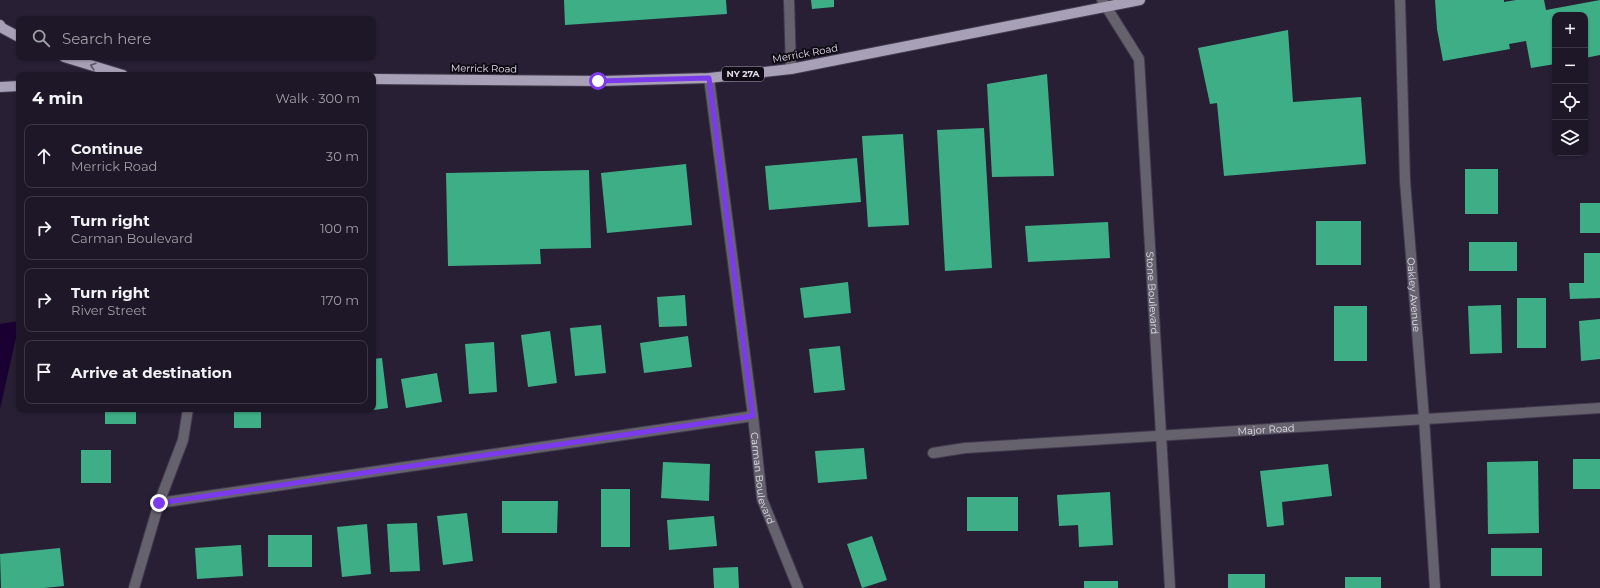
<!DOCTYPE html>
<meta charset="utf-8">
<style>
:root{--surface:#1e1727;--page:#26202f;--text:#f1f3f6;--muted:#a19fa7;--line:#3c3644}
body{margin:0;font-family:Montserrat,sans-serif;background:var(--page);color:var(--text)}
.controls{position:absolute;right:12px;top:12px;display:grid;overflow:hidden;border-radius:8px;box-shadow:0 1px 3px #0004}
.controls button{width:36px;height:36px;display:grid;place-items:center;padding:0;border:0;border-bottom:1px solid var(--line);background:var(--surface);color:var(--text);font:20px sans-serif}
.stop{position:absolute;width:12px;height:12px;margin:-9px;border:3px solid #7c3aed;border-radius:50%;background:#fff}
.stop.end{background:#7c3aed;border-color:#fff;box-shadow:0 1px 4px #0008}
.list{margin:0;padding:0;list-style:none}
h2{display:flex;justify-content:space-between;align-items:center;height:52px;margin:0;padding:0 16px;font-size:17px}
h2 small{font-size:13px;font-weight:400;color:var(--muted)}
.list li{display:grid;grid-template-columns:26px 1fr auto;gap:12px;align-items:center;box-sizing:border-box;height:64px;margin:0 8px 8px;padding:0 8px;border:1px solid var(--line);border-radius:8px}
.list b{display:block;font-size:15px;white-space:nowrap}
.list p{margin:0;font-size:13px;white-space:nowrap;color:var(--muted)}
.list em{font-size:13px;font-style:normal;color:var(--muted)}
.icon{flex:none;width:22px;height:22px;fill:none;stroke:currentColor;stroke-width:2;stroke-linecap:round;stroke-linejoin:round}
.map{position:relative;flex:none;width:1600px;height:588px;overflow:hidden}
.search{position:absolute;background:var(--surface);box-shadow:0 1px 3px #0004;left:16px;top:16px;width:360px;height:44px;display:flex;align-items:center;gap:10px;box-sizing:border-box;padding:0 14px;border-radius:8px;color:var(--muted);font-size:15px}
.panel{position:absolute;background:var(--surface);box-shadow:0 1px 3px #0004;left:16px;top:72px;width:360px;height:340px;border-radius:8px}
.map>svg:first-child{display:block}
</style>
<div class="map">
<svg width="1600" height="588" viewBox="0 0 1600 588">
<rect width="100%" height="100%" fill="#281f34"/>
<path fill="#1a0032" d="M19 321V324L0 409V324Z"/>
<path fill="#3eae87" d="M564 0H726L727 14 565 25Z
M811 0H834V7L812 9Z
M1435 0H1504V2L1516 0H1544L1546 10 1600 0V55L1585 58V15H1555V64L1531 68 1526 41 1509 44 1510 49 1443 61 1437 29Z
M1288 30 1293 102 1361 97 1366 164 1224 176 1217 103 1210 104 1198 48Z
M1047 74 1054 176 992 177 987 84Z
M984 128 992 268 945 271 937 130Z
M903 134 909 225 868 227 862 136Z
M857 158 861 202 769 210 765 166Z
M686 164 692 225 607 233 601 173Z
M1465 169H1498V214H1465Z
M589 170 591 248 540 249 541 264 448 266 446 173Z
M1580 203H1600V233H1580Z
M1316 221H1361V265H1316Z
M1108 222 1110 258 1028 262 1025 226Z
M1469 242H1517V271H1469Z
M1584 253H1600V298L1570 299 1569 283H1584Z
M848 282 851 313 804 318 800 288Z
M685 295 687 326 659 327 657 297Z
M1517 298H1546V348H1517Z
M1501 305 1502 353 1470 354 1468 306Z
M1334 306H1367V361H1334Z
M1600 319V359L1581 361 1579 321Z
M601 325 606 373 575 376 570 328Z
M550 331 557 383 528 387 521 335Z
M688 336 692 367 644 373 640 343Z
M494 342 497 392 469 394 465 344Z
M840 346 845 390 814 393 809 349Z
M382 358 388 408 360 412 359 409H373V359Z
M437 373 442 402 406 408 401 379Z
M105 409H136V424H105Z
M234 409H261V428H234Z
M864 448 867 479 818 483 815 451Z
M81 450H111V483H81Z
M1573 459H1600V489H1573Z
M1538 461 1539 533 1488 534 1487 462Z
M663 462 710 464 709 501 661 498Z
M1328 464 1332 496 1282 502 1284 525 1267 527 1260 471Z
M601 489H630V547H601Z
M1110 492 1113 545 1079 547 1078 525 1059 526 1057 495Z
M967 497H1018V531H967Z
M502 501H558L557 533H502Z
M467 513 473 561 443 565 437 516Z
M714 516 717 546 669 550 667 520Z
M417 523 420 571 390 572 387 524Z
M367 524 371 574 342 577 337 527Z
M268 535H312V567H268Z
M872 536 887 580 862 588 847 544Z
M241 545 243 576 197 579 195 548Z
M60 548 64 586 44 588H1L0 554Z
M1491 548H1542V576H1491Z
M738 567 739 588H714L713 568Z
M1228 574H1265V588H1228Z
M1345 577H1381V588H1345Z
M1084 581H1118V588H1084Z"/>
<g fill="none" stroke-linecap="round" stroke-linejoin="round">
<g stroke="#423a4e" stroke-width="12">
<g id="street">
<path d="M789 0 791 69"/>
<path id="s1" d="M1102 0 1139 59 1170 588"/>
<path id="s2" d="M1400 0 1405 181 1424 418 1435 588"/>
<path id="s3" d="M709 78 753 416 762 499 798 588"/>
<path id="s4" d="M933 453 965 448 1600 408"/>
<path d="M159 503 753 416"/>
<path d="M134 588 159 503 183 440 188 409"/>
</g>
</g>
<g stroke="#423a4e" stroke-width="12">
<path id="primary" d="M0 25 2 28 19 37
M64 57 123 75
M373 79 602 81 709 78 791 69 1140 0
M0 87 19 86"/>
</g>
<use href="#street" stroke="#66626d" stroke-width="10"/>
<use href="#primary" stroke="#a8a0b7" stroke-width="10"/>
</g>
<defs><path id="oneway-chevron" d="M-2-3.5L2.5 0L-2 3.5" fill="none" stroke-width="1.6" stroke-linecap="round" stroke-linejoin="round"/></defs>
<use stroke="#5c5666" href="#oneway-chevron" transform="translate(93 66) rotate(-163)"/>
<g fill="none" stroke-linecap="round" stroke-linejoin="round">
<path stroke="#7c3aed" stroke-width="5" d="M159 503 753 416 709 78 598 81"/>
</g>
<g text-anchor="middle" stroke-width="4" stroke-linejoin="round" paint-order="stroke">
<rect fill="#0f0b15" stroke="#a39eab" stroke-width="1" x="722" y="67" width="42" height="14" rx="3"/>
<g font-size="9" font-weight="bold" fill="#e2ddeb">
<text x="743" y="77">NY 27A</text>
</g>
<g font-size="10" fill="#e2ddeb" stroke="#0f0b15">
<text transform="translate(805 53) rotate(-10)" y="4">Merrick Road</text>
<text transform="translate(484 68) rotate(1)" y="4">Merrick Road</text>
<text dy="4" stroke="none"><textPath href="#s1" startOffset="304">Stone Boulevard</textPath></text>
<text dy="4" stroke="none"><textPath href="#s2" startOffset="295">Oakley Avenue</textPath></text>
<text dy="4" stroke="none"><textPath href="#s4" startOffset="334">Major Road</textPath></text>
<text dy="4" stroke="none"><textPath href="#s3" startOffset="404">Carman Boulevard</textPath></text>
</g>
</g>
</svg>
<div class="controls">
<button>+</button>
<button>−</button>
<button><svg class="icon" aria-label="locate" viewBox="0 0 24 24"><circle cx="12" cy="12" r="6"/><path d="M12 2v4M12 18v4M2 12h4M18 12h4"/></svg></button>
<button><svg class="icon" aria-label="layers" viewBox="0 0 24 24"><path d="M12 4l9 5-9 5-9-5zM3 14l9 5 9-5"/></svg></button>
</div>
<div class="stop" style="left:598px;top:81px"></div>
<div class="stop end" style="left:159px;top:503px"></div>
<div class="search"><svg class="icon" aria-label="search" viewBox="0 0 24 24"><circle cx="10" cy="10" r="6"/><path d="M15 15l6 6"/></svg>Search here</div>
<section class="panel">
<h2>4 min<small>Walk · 300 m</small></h2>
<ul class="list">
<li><svg class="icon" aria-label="ahead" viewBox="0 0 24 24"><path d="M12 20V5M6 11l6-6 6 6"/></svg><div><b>Continue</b><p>Merrick Road</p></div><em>30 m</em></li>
<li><svg class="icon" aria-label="right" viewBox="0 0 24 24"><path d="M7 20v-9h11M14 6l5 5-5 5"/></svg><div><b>Turn right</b><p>Carman Boulevard</p></div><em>100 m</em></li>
<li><svg class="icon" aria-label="right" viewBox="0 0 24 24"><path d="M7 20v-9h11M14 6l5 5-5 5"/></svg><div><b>Turn right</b><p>River Street</p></div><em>170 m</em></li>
<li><svg class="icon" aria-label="arrive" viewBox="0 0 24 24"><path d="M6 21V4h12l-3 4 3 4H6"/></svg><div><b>Arrive at destination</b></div></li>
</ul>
</section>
</div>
